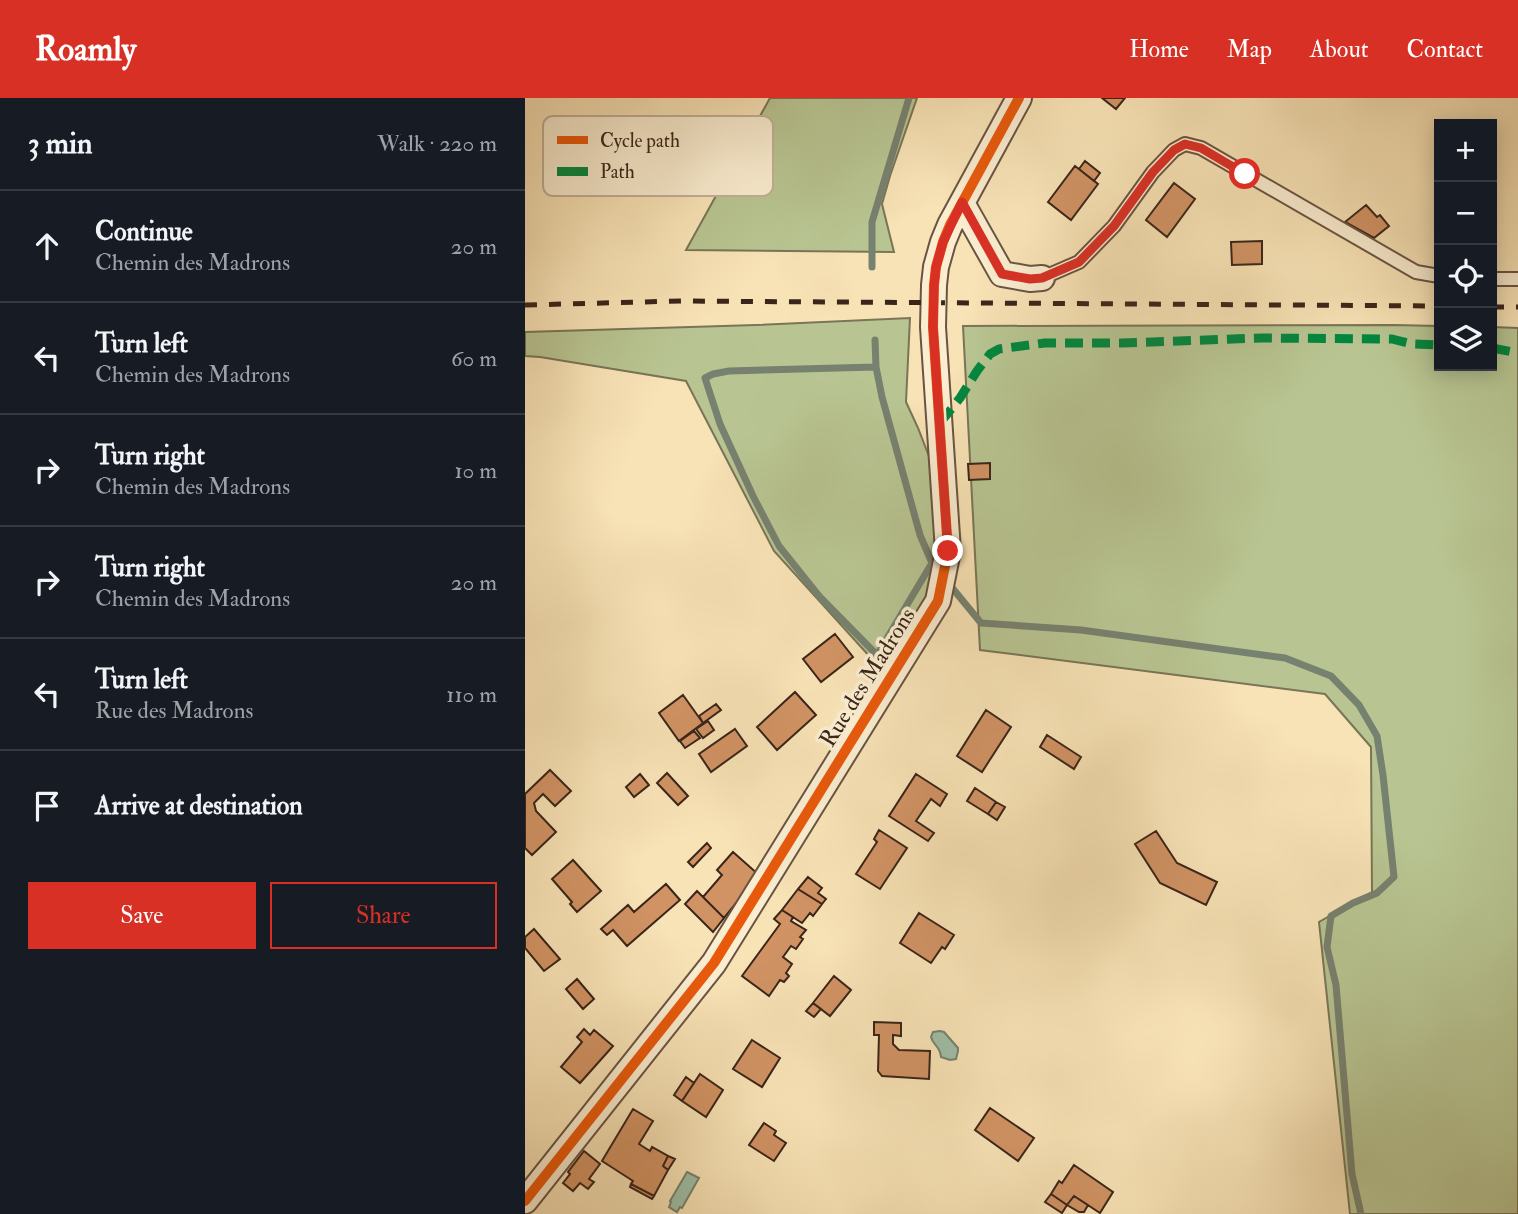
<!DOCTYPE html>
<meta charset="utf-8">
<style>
:root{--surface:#171b24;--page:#242831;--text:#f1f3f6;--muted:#9ea1a6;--line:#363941;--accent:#d93025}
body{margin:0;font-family:"IM FELL Double Pica",serif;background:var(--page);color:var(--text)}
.controls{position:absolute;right:21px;top:21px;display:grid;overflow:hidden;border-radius:0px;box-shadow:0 4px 18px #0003}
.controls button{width:63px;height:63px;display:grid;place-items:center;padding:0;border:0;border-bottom:2px solid var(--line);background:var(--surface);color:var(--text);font:35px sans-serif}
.stop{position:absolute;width:21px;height:21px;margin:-16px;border:5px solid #d93025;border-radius:50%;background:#fff}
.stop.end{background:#d93025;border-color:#fff;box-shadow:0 2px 7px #0008}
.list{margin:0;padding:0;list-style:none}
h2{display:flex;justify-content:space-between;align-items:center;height:91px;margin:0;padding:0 28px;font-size:30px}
h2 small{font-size:23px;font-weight:400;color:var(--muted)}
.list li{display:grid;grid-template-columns:46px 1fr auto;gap:21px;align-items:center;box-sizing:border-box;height:112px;padding:0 28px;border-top:2px solid var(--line)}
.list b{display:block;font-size:26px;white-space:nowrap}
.list p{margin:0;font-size:23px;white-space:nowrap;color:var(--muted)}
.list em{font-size:23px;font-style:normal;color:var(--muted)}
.actions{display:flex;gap:14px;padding:21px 28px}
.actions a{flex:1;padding:16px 0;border:2px solid var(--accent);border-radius:0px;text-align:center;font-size:24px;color:var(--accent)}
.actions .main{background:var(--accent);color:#fff}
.icon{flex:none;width:38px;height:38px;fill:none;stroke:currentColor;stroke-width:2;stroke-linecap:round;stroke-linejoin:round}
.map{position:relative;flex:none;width:993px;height:1116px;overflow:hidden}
header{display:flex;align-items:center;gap:42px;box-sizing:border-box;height:98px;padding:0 35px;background:var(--accent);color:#fff}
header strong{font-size:33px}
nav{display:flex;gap:38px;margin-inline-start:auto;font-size:24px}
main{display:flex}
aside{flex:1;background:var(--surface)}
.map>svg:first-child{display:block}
</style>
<header>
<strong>Roamly</strong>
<nav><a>Home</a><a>Map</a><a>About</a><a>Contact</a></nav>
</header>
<main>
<aside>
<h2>3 min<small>Walk · 220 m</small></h2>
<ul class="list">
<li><svg class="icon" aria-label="ahead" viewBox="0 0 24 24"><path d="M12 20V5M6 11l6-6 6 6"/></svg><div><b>Continue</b><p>Chemin des Madrons</p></div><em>20 m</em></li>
<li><svg class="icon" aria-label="left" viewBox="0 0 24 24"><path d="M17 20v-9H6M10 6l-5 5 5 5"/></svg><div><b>Turn left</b><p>Chemin des Madrons</p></div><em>60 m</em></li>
<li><svg class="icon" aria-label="right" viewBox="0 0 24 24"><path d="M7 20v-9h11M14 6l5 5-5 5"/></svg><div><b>Turn right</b><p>Chemin des Madrons</p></div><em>10 m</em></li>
<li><svg class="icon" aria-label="right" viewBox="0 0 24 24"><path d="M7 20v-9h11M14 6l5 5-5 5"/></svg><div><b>Turn right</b><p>Chemin des Madrons</p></div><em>20 m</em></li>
<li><svg class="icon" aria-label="left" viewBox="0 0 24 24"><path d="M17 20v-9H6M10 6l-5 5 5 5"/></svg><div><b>Turn left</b><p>Rue des Madrons</p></div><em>110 m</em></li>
<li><svg class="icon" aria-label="arrive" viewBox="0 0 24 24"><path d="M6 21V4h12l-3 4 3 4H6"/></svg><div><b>Arrive at destination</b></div></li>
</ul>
<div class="actions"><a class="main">Save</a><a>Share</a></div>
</aside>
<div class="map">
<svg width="993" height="1116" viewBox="0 0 993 1116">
<rect width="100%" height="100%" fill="#f8e3b6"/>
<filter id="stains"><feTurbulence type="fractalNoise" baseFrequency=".00286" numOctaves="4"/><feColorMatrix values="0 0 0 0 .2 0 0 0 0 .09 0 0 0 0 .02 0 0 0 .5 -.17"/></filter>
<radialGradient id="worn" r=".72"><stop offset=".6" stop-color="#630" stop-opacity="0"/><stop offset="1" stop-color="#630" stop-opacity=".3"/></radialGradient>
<path fill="#b8c592" stroke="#797556" stroke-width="2" d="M245 0H392L365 78 357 106 369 154 161 152Z
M385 220 381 304 393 330 412 379 416 432 408 490 356 571 249 453 161 283 15 259 0 258V234L231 227Z
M869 227 914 228V268H967V229L993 230V1116H825L794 824 847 794 846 649 800 596 455 552 438 228Z"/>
<path fill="#9fbfa8" stroke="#77816f" stroke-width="2" d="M415 933 419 934 433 950V953L431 961 425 962 416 959C415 947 408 948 406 939L408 934Z
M162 1074 174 1080 157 1110 155 1109 152 1114 144 1109 146 1104 145 1103Z"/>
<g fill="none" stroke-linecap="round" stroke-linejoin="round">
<path stroke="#77816f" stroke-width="7" d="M347 169V124L384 0
M350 242 351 269 357 299 395 437 407 465 412 472
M351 269 204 273 188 276 180 280 195 326 228 398 254 448 294 498 352 557 407 465
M424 486 456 525 556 532 760 560 806 578 834 607 852 638 858 677 869 779 852 795 828 805 806 818 802 849 811 887 827 1076 836 1116"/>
</g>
<path fill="#d19364" stroke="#3a251a" stroke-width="2" d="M577 0H600L591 11Z
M560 63 575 75 569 83 554 71Z
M550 68 573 86 546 122 523 104Z
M649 85 670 101 642 139 621 122Z
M841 107 852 119 855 117 864 128 849 140 820 124Z
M737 143V166L707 167 706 144Z
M465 365V381L444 382 443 366Z
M310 536 328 559 296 584 278 561Z
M270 594 291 617 252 652 232 629Z
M158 597 178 625 154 643 134 615Z
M191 606 196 612 178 625 174 618Z
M461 612 486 629 457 674 432 658Z
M183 623 189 632 178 640 171 631Z
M210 631 222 648 186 674 174 656Z
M169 633 175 640 160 650 155 643Z
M522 637 556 659 549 671 515 649Z
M25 672 46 693 30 708 18 696 9 705 11 713 31 734 7 757 0 750V696Z
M142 675 163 698 153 707 132 685Z
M115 676 124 687 109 699 101 689Z
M391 676 422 696 415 708 406 701 391 723 409 735 403 743 364 718Z
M450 690 471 704 463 716 442 703Z
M471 704 480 709 472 722 463 716Z
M354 732 382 750 355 791 331 776 352 744 349 741Z
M631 733 652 765 692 784 681 807 635 785 610 746Z
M182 745 186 750 168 769 163 764Z
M208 754 234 777 199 820 178 799 197 777 192 772Z
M48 762 76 793 52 814 45 806 47 804 27 781Z
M283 779 297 790 293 795 301 801 297 806 273 791Z
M141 786 155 802 102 848 88 832 82 837 76 831 103 807 109 814Z
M273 791 297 806 288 818 285 815 277 825 257 812Z
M172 793 199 820 188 834 160 806Z
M257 812 268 819 266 823 281 832 275 839 278 841 271 851 266 848 258 859 267 866 261 875 264 878 259 884 255 882 244 898 217 878 255 826 249 821Z
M394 815 429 837 420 851 417 849 406 865 375 845Z
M9 831 35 861 19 873 0 850V839Z
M309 878 326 892 305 918 288 905Z
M52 881 69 901 58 911 41 891Z
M288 905 296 911 289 919 281 913Z
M349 924 376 925V938L368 937V946L374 952 405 953 404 981 357 978 353 973 354 937H349Z
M59 931 65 937 69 932 88 948 55 985 36 969 57 944 52 939Z
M227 942 255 960 237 989 208 971Z
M175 976 198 992 181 1019 157 1003Z
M161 979 169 985 157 1003 149 997Z
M465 1010 509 1040 493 1063 450 1032Z
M108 1011 128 1023 114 1046 125 1053 127 1049 143 1058 138 1068 143 1072 129 1098 106 1086 108 1083 77 1063Z
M239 1025 251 1033 249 1037 261 1045 249 1063 224 1047Z
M59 1053 75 1066 64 1081 69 1084 63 1091 55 1085 48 1093 38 1085 45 1076 43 1074Z
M143 1058 150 1061 143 1072 138 1068Z
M549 1067 588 1094 575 1115 549 1098 542 1107 526 1096 534 1083 537 1085Z
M106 1086 129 1098 127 1101 105 1089Z
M526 1096 542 1107 537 1115 520 1104Z
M549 1098 563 1107 559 1114H554L542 1107Z"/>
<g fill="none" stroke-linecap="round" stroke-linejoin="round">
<g stroke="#6a5441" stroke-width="16">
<path id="service" d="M517 180 554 164 589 128 628 74 649 52 660 46 676 50 891 174 914 178
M967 181H993"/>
</g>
<g stroke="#6a5441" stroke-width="28">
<path id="minor" d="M437 105 477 176 505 181 517 180
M0 1103 189 865 413 503 423 453 408 229 409 187 411 169 418 144 425 127 494 0"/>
</g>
<use href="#service" stroke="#faedd0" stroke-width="12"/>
<use href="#minor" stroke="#faedd0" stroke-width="24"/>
<path stroke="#3a251a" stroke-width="5" stroke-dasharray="12 12" stroke-linecap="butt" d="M0 207 156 203 914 208
M967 209H993"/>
<path stroke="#00873e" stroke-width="9" stroke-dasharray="18 9" stroke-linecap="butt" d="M967 250 993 255
M415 325 435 300 452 273 465 256 474 251 520 245H597L737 240 867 241 887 246 914 247"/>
<g stroke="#faedd0" stroke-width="15">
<path id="cycleway" d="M0 1103 189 865 413 503 423 453 408 229 409 187 411 169 418 144 425 127 494 0"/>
</g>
<use href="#cycleway" stroke="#e8590c" stroke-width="10"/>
</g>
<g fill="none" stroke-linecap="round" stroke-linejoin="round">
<path stroke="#d93025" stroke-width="9" d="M423 453 408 229 409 187 411 169 418 144 437 104 477 176 505 181 517 180 554 164 589 128 628 74 649 52 660 46 676 50 720 76"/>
</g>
<g text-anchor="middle" stroke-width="7" stroke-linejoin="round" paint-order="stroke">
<g font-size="23" fill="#3a251a" stroke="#faedd0">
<text transform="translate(342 579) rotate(-58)" y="8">Rue des Madrons</text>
</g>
</g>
<rect x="18" y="18" width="230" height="80" rx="10" fill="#faedd0" stroke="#c0b199" stroke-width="2"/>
<rect x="32" y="38" width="31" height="8" fill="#e8590c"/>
<rect x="32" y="69" width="31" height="9" fill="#00873e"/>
<g font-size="19" fill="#3a251a">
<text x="75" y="49">Cycle path</text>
<text x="75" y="80">Path</text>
</g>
<rect width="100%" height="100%" filter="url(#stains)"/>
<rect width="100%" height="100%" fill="url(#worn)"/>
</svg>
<div class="controls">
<button>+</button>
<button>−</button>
<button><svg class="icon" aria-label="locate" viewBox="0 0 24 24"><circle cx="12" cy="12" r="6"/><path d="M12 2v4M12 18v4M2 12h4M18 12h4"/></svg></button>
<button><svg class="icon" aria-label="layers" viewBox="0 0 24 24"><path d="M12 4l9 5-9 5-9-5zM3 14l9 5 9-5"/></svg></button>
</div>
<div class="stop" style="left:720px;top:76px"></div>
<div class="stop end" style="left:423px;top:453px"></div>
</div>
</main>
